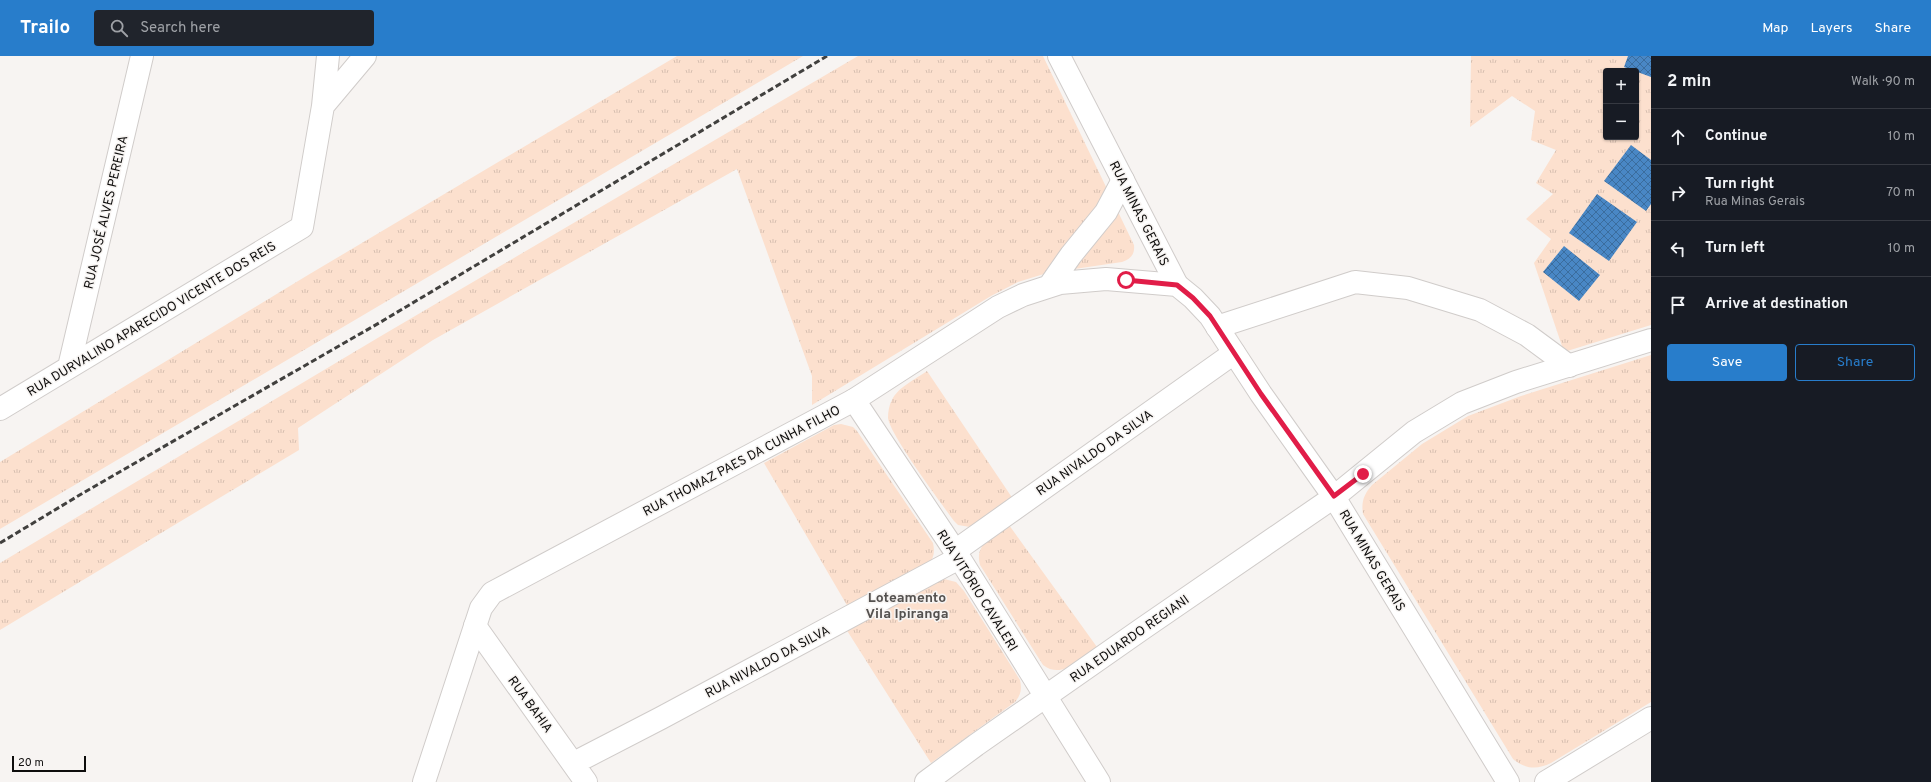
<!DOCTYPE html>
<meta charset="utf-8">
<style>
:root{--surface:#171b24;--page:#20242c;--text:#f1f3f6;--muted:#9ea1a6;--line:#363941;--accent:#287dcb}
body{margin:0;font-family:Overpass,sans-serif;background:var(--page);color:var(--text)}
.controls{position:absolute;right:12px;top:12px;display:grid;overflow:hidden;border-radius:4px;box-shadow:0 1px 3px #0004}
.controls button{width:36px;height:36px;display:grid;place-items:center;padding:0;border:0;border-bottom:1px solid var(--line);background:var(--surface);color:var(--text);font:20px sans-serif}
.scale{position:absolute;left:12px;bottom:10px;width:74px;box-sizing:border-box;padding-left:4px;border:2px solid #0e0d0c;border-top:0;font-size:11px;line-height:14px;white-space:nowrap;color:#0e0d0c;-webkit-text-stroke:3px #f7f4f2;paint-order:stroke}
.stop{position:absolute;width:12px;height:12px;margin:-9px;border:3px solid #e11d48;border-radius:50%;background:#fff}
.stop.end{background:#e11d48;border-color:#fff;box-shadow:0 1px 4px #0008}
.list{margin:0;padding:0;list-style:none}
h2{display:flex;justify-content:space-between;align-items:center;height:52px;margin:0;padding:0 16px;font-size:17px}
h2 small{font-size:13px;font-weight:400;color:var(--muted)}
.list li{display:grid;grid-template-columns:26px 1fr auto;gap:12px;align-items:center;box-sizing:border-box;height:56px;padding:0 16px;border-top:1px solid var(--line)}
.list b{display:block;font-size:15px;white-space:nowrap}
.list p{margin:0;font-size:13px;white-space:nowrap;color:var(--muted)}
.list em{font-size:13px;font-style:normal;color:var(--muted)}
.actions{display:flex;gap:8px;padding:12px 16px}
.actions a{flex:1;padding:9px 0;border:1px solid var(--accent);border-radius:4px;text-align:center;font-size:14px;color:var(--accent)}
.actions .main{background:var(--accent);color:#fff}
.icon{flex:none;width:22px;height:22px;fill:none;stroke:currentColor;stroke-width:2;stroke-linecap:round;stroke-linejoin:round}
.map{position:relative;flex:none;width:1651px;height:726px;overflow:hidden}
header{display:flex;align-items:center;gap:24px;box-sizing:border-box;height:56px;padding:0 20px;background:var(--accent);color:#fff}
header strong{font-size:19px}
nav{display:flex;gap:22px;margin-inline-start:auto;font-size:14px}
.search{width:280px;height:36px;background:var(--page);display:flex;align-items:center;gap:10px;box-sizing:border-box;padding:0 14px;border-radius:4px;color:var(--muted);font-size:15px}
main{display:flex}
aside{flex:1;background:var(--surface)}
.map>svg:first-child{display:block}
</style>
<header>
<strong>Trailo</strong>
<div class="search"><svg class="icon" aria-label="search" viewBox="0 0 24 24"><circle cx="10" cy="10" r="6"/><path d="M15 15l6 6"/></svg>Search here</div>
<nav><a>Map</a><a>Layers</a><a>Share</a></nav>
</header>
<main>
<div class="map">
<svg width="1651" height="726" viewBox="0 0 1651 726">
<defs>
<pattern id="grass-tufts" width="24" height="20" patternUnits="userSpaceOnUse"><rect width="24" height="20" fill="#fce0ce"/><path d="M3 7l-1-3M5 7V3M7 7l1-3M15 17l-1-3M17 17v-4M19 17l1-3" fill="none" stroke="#d7bfb0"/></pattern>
<pattern id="building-cross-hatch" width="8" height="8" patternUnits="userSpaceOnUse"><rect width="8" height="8" fill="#4987c5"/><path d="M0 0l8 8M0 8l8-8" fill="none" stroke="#3b6d9e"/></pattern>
</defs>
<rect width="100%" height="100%" fill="#f7f4f2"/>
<path fill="url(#grass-tufts)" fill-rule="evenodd" d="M677 0H803L0 473V406L308 219Z
M858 0H1043L1134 189C1135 198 1131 203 1122 206L1047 217 1018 226 991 240 812 349V320L737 113 433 284 298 372 299 394 0 574V507L381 280Z
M1471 0H1651V269L1564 296 1534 207 1551 183 1526 163 1553 138 1536 127 1556 94 1531 84 1535 55 1512 40 1470 71ZM1606 15H1636V81H1606Z
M1651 299V646L1551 707C1537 714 1525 713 1513 703L1363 458C1361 446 1364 438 1372 429L1422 388 1468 360 1521 340Z
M927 315 1013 443 970 471 958 469 954 465C941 447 890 379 888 362 888 356 889 349 892 344 898 331 916 323 927 315Z
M841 368 853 371 857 375 933 487C935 496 934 502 928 509L848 551 764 407 834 369Z
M1009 469 1097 591C1082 602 1062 624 1043 609L980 509C974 488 994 479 1009 469Z
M944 523 956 526 964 535 1020 624C1022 633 1021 639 1015 646L931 707 846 573 938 524Z"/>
<path fill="url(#building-cross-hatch)" d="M1628 0H1651V21L1624 11Z
M1631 89 1651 104V148L1646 155 1604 125Z
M1597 138 1637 166 1609 205 1569 177Z
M1564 190 1600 219 1579 245 1543 216Z"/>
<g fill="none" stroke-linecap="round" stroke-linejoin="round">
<g stroke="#d0ccca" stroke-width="24">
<path id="minor" d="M1059 0 1177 229
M323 50 365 0
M1217 271 1355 226 1408 232 1480 254 1527 279 1569 310
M69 311 142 0
M854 344 955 495 1099 726
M0 353 302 171 323 50 328 0
M1334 441 1508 726
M955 495 1234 297
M475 570 586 726
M574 707 661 662 959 502"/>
</g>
<g stroke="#d0ccca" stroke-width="24">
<path id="tertiary" d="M1050 229 1071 199 1106 156 1123 124
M424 726 481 552 492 537 854 344 998 251 1023 239 1060 227 1106 223 1177 229 1193 242 1210 260 1261 338 1334 441
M926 726 976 689 1142 573 1334 441 1414 376 1462 347 1516 326 1651 284
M1546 726 1651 662"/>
</g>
<use href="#minor" stroke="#fff" stroke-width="22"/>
<use href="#tertiary" stroke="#fff" stroke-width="22"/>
<path stroke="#41403e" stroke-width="3" stroke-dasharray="6 3" stroke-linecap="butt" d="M0 487 83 437 379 267 827 0"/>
</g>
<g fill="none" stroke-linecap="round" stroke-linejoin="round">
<path stroke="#e11d48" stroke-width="5" d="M1126 224 1177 229 1193 242 1210 260 1261 338 1334 440 1363 418"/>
</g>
<g text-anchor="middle" stroke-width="3" stroke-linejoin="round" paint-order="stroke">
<g font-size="13" fill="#0e0d0c" stroke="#f7f4f2">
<text transform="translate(105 156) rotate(-77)" y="5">RUA JOSÉ ALVES PEREIRA</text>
<text transform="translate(1140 157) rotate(63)" y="5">RUA MINAS GERAIS</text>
<text transform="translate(151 262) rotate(-31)" y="5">RUA DURVALINO APARECIDO VICENTE DOS REIS</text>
<text transform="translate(1094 396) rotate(-35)" y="5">RUA NIVALDO DA SILVA</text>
<text transform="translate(741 404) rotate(-28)" y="5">RUA THOMAZ PAES DA CUNHA FILHO</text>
<text transform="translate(1373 504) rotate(59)" y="5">RUA MINAS GERAIS</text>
<text transform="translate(978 534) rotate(58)" y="5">RUA VITÓRIO CAVALERI</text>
<text transform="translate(1129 582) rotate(-35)" y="5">RUA EDUARDO REGIANI</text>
<text transform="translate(767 605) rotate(-28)" y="5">RUA NIVALDO DA SILVA</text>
<text transform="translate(531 648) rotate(54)" y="5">RUA BAHIA</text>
</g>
<g font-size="14" font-weight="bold" fill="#54514f" stroke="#f7f4f2">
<text x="907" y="546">Loteamento<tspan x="907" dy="16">Vila Ipiranga</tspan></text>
</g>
</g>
</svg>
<div class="controls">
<button>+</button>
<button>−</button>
</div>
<div class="scale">20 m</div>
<div class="stop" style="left:1126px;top:224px"></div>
<div class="stop end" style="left:1363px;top:418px"></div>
</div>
<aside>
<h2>2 min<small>Walk · 90 m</small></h2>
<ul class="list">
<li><svg class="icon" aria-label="ahead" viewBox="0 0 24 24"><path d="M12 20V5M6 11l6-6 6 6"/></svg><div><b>Continue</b></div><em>10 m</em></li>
<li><svg class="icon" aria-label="right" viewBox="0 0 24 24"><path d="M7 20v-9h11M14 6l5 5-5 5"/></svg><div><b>Turn right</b><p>Rua Minas Gerais</p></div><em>70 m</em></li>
<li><svg class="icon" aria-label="left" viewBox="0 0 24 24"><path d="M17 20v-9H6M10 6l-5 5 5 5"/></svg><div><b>Turn left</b></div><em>10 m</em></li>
<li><svg class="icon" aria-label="arrive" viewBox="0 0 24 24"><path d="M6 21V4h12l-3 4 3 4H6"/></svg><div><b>Arrive at destination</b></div></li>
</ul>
<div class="actions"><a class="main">Save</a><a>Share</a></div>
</aside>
</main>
